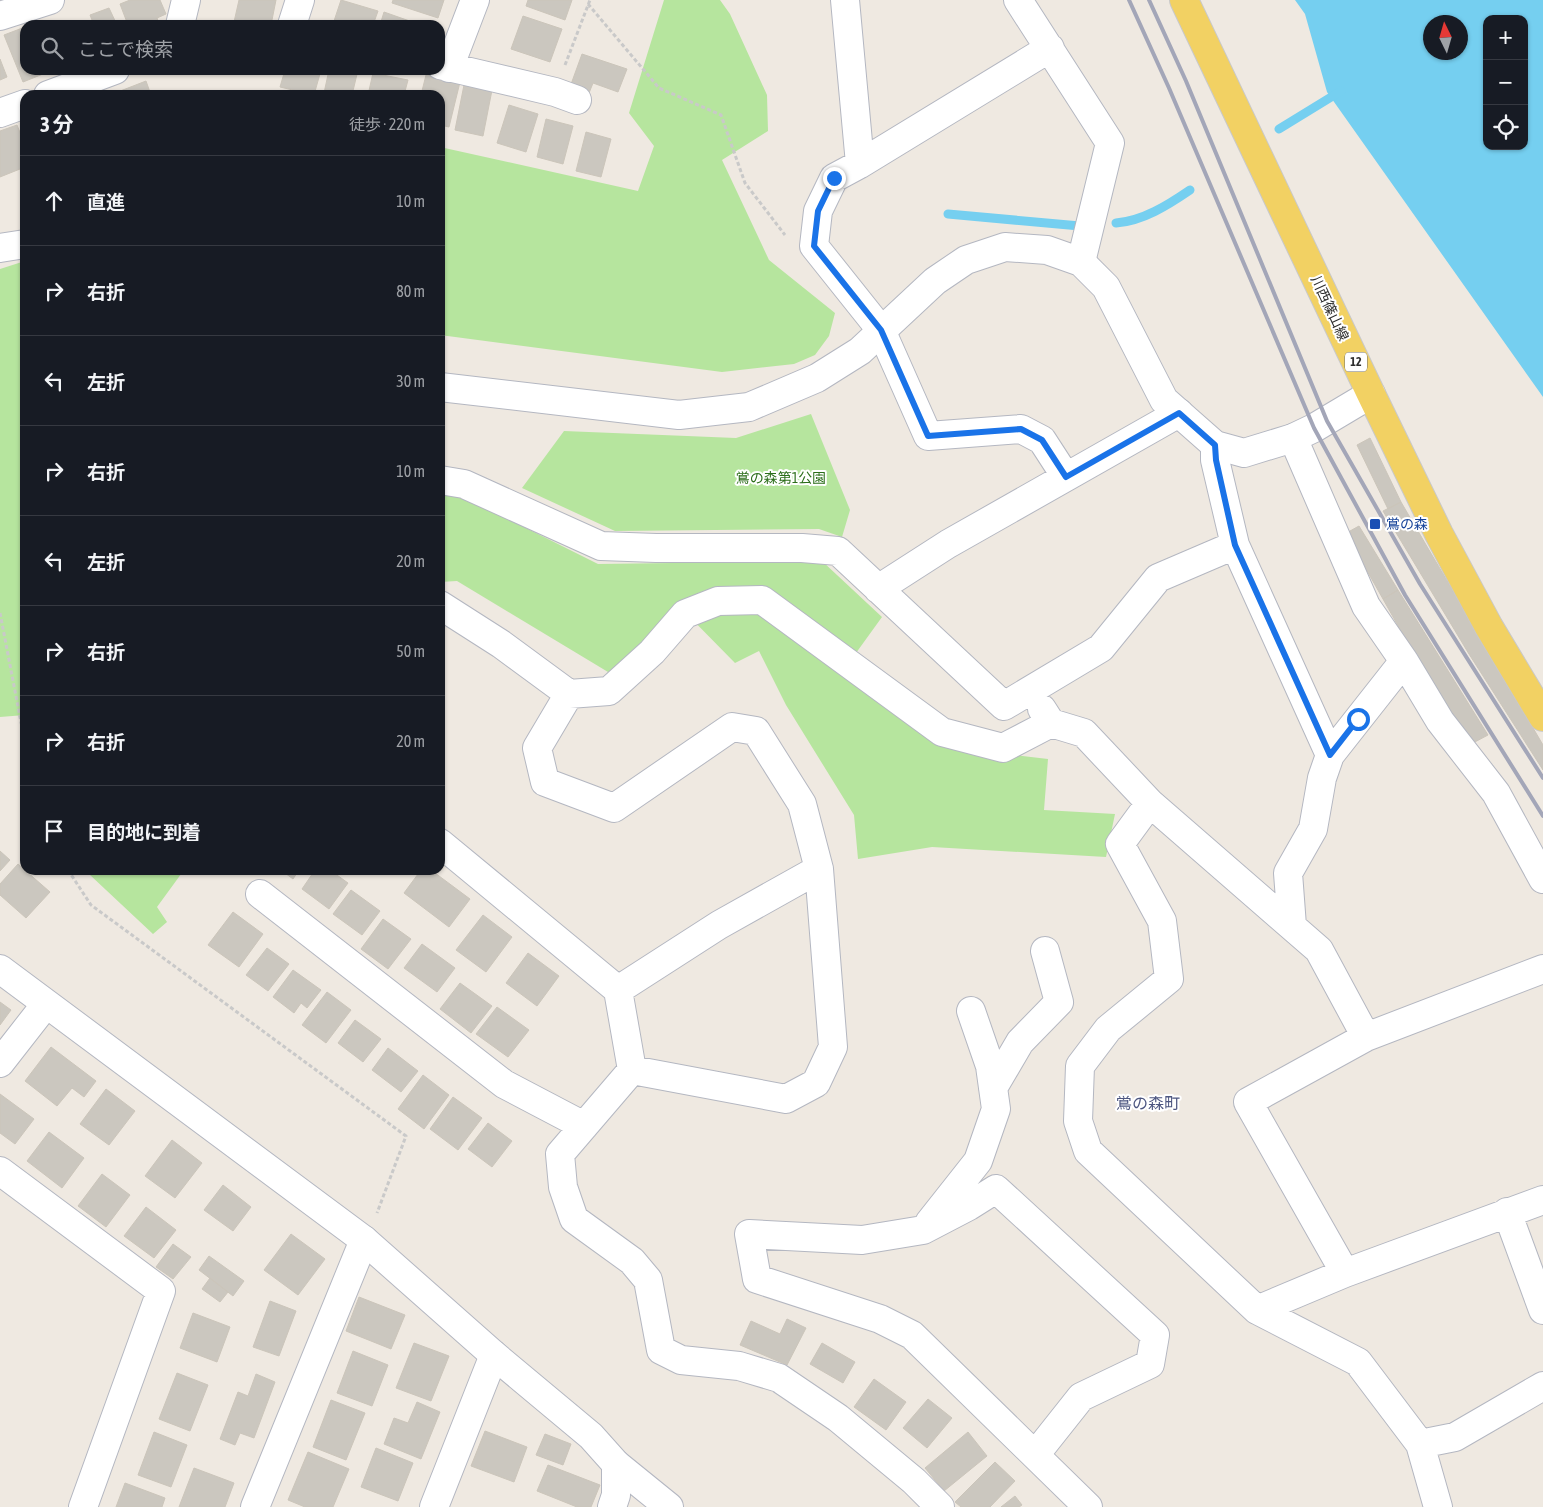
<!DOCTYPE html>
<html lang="ja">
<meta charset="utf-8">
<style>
:root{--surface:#171b24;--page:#20242c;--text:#f1f3f6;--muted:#9ea1a6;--line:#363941}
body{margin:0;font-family:"Asap Condensed","Noto Sans JP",sans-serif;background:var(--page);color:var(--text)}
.controls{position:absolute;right:15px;top:15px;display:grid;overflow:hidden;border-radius:10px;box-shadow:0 1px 4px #0004}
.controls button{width:45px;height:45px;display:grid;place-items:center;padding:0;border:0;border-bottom:1px solid var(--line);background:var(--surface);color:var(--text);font:25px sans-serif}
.compass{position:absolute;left:1423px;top:15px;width:45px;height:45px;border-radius:50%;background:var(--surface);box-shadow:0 1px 4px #0004;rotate:355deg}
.stop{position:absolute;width:15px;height:15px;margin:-11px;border:4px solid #1a73e8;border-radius:50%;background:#fff}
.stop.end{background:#1a73e8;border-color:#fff;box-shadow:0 1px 5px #0008}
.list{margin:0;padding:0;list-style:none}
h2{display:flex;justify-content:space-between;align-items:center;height:65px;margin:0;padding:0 20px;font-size:21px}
h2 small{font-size:16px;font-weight:400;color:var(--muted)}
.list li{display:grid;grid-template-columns:32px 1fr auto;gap:15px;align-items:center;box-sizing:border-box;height:90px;padding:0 20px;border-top:1px solid var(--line)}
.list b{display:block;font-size:19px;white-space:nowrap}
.list em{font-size:16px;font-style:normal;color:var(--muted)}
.icon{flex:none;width:28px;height:28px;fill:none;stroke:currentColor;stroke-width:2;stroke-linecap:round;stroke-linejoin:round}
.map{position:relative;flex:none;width:1543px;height:1507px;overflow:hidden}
.search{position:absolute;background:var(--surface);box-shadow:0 1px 4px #0004;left:20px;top:20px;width:425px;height:55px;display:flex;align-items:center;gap:12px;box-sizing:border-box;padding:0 18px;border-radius:15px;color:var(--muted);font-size:19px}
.panel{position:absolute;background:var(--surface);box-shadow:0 1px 4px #0004;left:20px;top:90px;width:425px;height:785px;border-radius:15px}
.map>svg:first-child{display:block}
</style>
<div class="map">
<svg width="1543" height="1507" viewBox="0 0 1543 1507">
<rect width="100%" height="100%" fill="#efe9e1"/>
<path fill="#b6e59e" d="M664 0H720L730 14 767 95 768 131 722 160 769 260 835 313 829 336 815 355 794 364 722 372 440 335V147L638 191 654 146 629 113Z
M25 261V715L0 717V269Z
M811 414 850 510 842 537 819 529 615 531 522 488 564 431 736 438Z
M440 492 468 499 598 564 822 561 882 617 843 671 946 747 1048 759 1044 810 1115 814 1106 857 932 847 858 859 854 815 786 705 759 651 735 663 678 605 613 675 457 581 440 582Z
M87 870H184L157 907 167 922 153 934 90 875Z"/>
<path fill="#75cff0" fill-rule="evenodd" d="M1295 0H1543V397L1327 92 1305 14ZM1487 19H1524V146H1487ZM1430 22H1460V52H1430Z"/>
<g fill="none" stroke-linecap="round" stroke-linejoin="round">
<path stroke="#75cff0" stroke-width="9" d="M1279 129 1341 91
M948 214 1080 226
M1116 223C1143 221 1168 205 1190 190"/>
</g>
<path fill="#cbc7bf" stroke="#cbc5ba" d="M130 0H160L166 14 157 18 159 24 157 25H128L120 4Z
M239 0H276L271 25H247L234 22Z
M341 0 378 11 373 25 333 24Z
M393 0H444L438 18 392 3Z
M528 0H572L565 20 526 6Z
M109 8 117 25H94L90 15Z
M384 12 421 25H380Z
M523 16 562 29 550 62 511 49Z
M25 27V70H53L23 82 4 35Z
M582 54 627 69 618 92 593 83 589 93 570 87Z
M0 59 7 77 0 80Z
M285 70H321L314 95 280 87Z
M329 70H358L352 95 324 93Z
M373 73 408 80 404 95H368Z
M426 75 460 82 449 127 440 125V95H421Z
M146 81 151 95H110Z
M464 85 492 90 483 136 455 130Z
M509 105 538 114 526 152 497 143Z
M546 119 573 126 563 164 537 157Z
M17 125 25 145V167L0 177V131Z
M586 132 611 139 601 177 576 171Z
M1370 438 1401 502 1388 509 1357 445Z
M1401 502 1543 745V770L1469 654 1383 511Z
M1359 526 1398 590 1383 599 1361 560 1350 531Z
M1398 590 1488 735 1471 744 1438 697 1383 599Z
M0 851 10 860 0 871Z
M18 864 50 892 26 918 0 895V884Z
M281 870H299L293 879Z
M315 870H330L348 883 329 909 302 889Z
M421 870H431L470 899 449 927 404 893Z
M351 890 380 911 362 935 333 914Z
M233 912 263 934 239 967 208 945Z
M483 915 512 937 486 972 456 950Z
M383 919 411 939 388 969 361 949Z
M422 944 455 968 437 992 404 968Z
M267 948 289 964 268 991 246 975Z
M528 953 559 976 537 1006 506 983Z
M293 970 321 990 307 1008 301 1003 294 1013 273 997Z
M460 983 492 1006 471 1033 440 1009Z
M327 992 351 1010 326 1043 302 1025Z
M0 1002 11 1010 0 1025Z
M497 1007 529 1030 508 1057 476 1034Z
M355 1020 381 1039 363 1062 338 1043Z
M51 1047 96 1081 84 1097 72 1088 57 1106 25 1081Z
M388 1048 418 1071 401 1092 372 1070Z
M423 1075 449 1095 424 1129 398 1109Z
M106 1089 135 1111 109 1145 80 1124Z
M0 1094 34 1119 15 1144 0 1133Z
M453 1097 482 1118 458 1150 430 1129Z
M488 1123 512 1141 492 1167 468 1149Z
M49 1132 84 1158 62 1188 27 1161Z
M172 1140 202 1163 175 1198 145 1176Z
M102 1174 130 1195 106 1227 78 1206Z
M223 1185 251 1207 233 1231 204 1210Z
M146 1207 176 1230 154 1258 124 1236Z
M291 1234 325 1259 298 1295 264 1270Z
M173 1244 191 1257 173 1279 156 1267Z
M209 1256 244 1281 233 1296 199 1270Z
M210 1278 228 1292 220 1302 202 1289Z
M359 1297 405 1315 391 1349 346 1331Z
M270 1301 296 1311 279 1356 253 1347Z
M193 1313 230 1327 217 1362 180 1348Z
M787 1319 806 1328 787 1365 740 1345 751 1321 780 1334Z
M414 1343 449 1356 431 1401 396 1388Z
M822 1343 855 1362 843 1383 810 1364Z
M353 1351 388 1365 372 1406 337 1393Z
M177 1373 208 1385 190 1431 159 1419Z
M256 1374 275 1382 254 1438 240 1433 235 1445 220 1439 238 1392 248 1396Z
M874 1379 906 1402 886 1430 854 1407Z
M928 1399 952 1418 927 1448 903 1428Z
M331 1400 365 1413 346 1460 313 1447Z
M417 1402 440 1412 421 1459 384 1444 394 1418 408 1423Z
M485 1431 527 1447 514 1482 471 1466Z
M154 1432 187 1445 171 1487 138 1475Z
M968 1432 987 1456 944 1491 925 1468Z
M545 1434 571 1444 563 1465 536 1455Z
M376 1448 413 1463 398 1501 361 1487Z
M308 1452 349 1469 333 1507H305L288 1500Z
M995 1462 1015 1481 990 1507H961L955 1502Z
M548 1465 600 1485 591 1507H577L537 1491Z
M194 1468 234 1483 225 1507H179Z
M125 1483 165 1498 162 1507H116Z
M1015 1496 1022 1505 1019 1507H1001Z"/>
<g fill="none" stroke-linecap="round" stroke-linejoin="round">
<g stroke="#b4b7c1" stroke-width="30">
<path id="street" d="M845 0 860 164
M1018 0 1110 143 1081 262
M0 16 50 0
M180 25 186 0
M292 25 300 0
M1050 48 860 164 834 178 818 211 814 246 881 330 928 436 1021 429 1042 440 1066 477
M440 65 555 92 577 100
M449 68 475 0
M48 95 115 70
M0 113 25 104
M1293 438 1366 606 1404 661 1440 721 1496 793 1543 879
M440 480 464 484 601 546 656 548H802L838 551 1004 706 1101 648 1158 578 1235 545 1215 460V445
M1235 545 1330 755
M878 589 948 544 1179 413
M440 605 501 644 569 694 609 691 652 652 685 614 718 601 762 600 942 732 1003 748 1051 723
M1042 709 1051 723 1084 733 1150 803 1319 950 1366 1037 1543 969
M1150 803 1120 844 1162 921 1169 979 1108 1029 1080 1066 1078 1121 1088 1151 1257 1310 1358 1362 1420 1444 1438 1507
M440 843 618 990 632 1070 786 1099 816 1083 833 1047 819 869 802 804 756 731 732 727 614 808 545 782 537 748 569 694
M260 894 504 1084 584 1126
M1292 926 1288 873 1313 829 1322 778 1330 755 1404 661
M618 990 719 925 819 869
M0 1063 46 1004
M632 1070 560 1154 563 1187 574 1219 632 1261 648 1280 661 1350 681 1360 739 1366 779 1378 838 1418 914 1481 940 1507
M993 1088 1020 1042 1059 1002 1045 951
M0 1171 161 1291 83 1507
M1507 1212 1543 1310
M929 1223 978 1161 996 1109 990 1066 971 1011
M1345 1273 1248 1102 1366 1037
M1257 1310 1345 1273 1543 1200
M1420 1444 1455 1437 1543 1386
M1035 1455 1081 1397 1150 1364 1155 1335 996 1189 969 1206 923 1230 862 1240 749 1234 757 1279 880 1319 912 1335 1088 1507
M616 1464 669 1507
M255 1507 364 1240
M434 1507 494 1355"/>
</g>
<g stroke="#b4b7c1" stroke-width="30">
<path id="secondary" d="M0 248 25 244
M440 387 679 415 749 407 817 378 860 351 935 281 966 260 1005 247 1047 250 1081 262 1106 287 1164 400 1215 445 1244 453 1293 438 1314 428 1371 394
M0 969 364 1240 494 1355 591 1436 616 1464V1495L612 1507"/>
</g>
<g stroke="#c9c9c9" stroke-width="30">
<path id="primary" d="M1184 0 1371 394 1439 534 1489 627 1543 717"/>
</g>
<path stroke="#c9c9c9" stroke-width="3" stroke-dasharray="4 2.5" stroke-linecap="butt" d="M588 4 659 88 721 115 745 183 785 235
M565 65 590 0
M0 613 25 743
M68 870 91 905 406 1136 377 1213"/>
<use href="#street" stroke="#fff" stroke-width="28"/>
<use href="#secondary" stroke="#fff" stroke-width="28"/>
<use href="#primary" stroke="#f2d163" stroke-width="28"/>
<path stroke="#a3a6b8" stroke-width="4" d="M1129 0 1169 88 1314 428 1405 595 1543 816
M1149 0 1186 81 1327 421 1420 584 1543 778"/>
</g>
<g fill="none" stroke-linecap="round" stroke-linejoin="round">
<path stroke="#1a73e8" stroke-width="6" d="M834 178 818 211 814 246 881 330 928 436 1021 429 1042 440 1066 477 1179 413 1215 445 1216 460 1235 545 1330 755 1358 719"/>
</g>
<rect fill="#1a4fb4" stroke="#fff" stroke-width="2" x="1369" y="518" width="12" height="12" rx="2.5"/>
<g text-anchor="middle" stroke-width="4" stroke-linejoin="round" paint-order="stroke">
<rect fill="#fff" stroke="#6d6d6d" stroke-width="1" x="1345" y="352.5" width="22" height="19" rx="4"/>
<g font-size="12" font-weight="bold" fill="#2e2e2e">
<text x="1356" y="366">12</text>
</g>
<g font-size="14" fill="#2e2e2e" stroke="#fff">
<text transform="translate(1330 308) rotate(65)" y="5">川西篠山線</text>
</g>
<g font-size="14" fill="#2c6e1b" stroke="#fff">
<text x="781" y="483">鴬の森第1公園</text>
</g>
<g font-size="14" fill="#164399" stroke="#fff" text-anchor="start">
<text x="1386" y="529">鴬の森</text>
</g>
<g font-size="16" fill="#4d5680" stroke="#fff">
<text x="1148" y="1109">鴬の森町</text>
</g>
</g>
</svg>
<div class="controls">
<button>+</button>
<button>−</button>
<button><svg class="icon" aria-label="locate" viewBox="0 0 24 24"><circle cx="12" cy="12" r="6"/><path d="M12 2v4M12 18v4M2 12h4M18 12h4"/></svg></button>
</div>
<svg class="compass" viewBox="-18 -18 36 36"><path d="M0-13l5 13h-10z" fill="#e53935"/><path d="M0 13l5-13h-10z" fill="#9ea1a6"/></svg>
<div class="stop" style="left:1358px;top:719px"></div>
<div class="stop end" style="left:834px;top:178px"></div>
<div class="search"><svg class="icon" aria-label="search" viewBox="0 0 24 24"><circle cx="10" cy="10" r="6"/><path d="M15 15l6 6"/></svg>ここで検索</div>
<section class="panel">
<h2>3 分<small>徒歩 · 220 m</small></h2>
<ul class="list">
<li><svg class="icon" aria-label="ahead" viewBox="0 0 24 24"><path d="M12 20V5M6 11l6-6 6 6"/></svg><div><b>直進</b></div><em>10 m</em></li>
<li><svg class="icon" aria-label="right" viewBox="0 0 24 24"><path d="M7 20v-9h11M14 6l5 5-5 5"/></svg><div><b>右折</b></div><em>80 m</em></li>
<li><svg class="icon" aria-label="left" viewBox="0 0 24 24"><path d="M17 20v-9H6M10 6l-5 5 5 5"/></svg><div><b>左折</b></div><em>30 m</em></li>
<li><svg class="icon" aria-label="right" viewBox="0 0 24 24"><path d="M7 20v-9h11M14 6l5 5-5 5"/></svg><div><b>右折</b></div><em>10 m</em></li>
<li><svg class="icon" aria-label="left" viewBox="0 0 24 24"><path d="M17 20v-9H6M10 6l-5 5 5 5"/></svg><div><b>左折</b></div><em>20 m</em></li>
<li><svg class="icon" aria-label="right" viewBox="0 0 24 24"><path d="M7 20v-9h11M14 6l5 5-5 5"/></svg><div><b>右折</b></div><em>50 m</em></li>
<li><svg class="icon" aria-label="right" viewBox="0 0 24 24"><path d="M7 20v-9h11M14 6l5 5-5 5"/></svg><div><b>右折</b></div><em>20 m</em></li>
<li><svg class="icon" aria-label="arrive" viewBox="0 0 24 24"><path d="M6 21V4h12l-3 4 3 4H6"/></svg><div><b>目的地に到着</b></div></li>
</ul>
</section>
</div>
